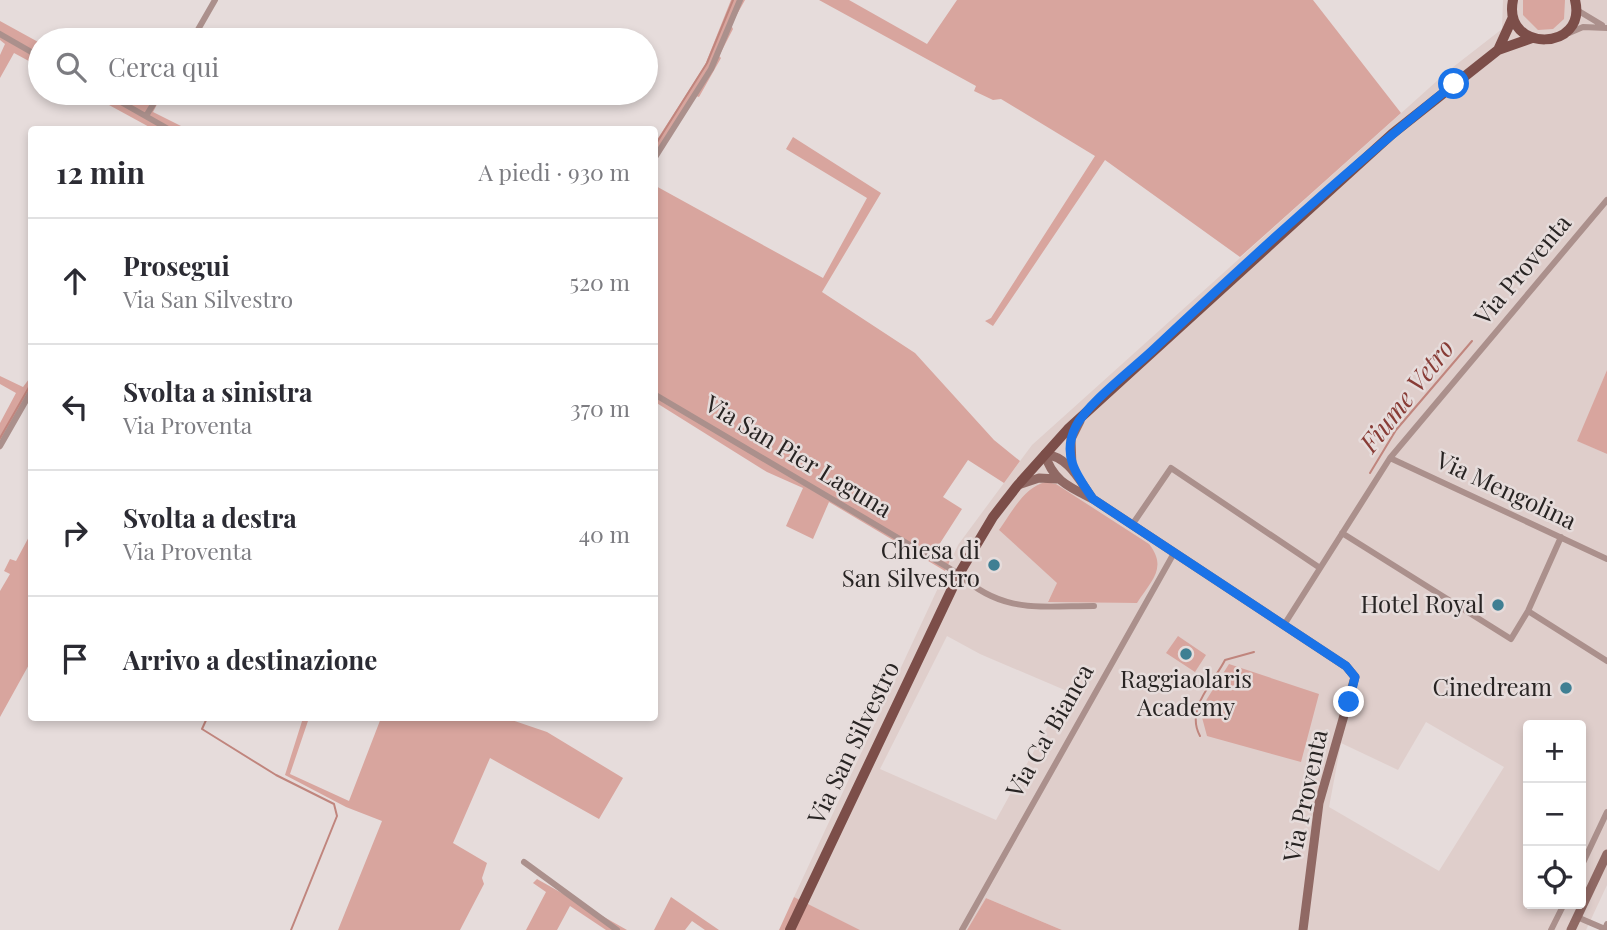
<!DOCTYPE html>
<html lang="it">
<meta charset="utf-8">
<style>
:root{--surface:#fff;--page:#f7f7f7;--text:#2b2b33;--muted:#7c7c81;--line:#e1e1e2}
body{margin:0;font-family:"Playfair Display",serif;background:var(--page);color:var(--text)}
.controls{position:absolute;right:21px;bottom:21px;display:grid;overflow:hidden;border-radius:7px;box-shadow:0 4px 10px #0003}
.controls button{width:63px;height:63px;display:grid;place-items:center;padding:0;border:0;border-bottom:2px solid var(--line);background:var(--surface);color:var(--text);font:35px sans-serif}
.stop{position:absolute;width:21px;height:21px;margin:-16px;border:5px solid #1a73e8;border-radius:50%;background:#fff}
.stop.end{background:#1a73e8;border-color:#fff;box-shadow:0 2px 7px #0008}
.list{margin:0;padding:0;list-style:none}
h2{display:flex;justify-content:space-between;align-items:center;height:91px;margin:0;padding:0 28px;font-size:30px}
h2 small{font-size:23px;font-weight:400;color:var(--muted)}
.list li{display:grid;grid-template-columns:46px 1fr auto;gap:21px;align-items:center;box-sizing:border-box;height:126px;padding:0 28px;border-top:2px solid var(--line)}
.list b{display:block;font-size:26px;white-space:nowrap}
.list p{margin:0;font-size:23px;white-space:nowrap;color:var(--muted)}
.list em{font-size:23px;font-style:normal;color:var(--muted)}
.icon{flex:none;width:38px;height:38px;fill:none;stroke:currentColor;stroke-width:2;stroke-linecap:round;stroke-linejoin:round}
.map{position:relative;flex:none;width:1607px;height:930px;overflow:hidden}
.search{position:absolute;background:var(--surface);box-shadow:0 4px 10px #0003;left:28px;top:28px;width:630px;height:77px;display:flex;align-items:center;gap:18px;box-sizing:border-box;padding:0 24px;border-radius:38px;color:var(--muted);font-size:26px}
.panel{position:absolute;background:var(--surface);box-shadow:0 4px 10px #0003;left:28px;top:126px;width:630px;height:595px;border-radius:7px}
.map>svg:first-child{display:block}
</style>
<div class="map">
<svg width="1607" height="930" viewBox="0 0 1607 930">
<rect width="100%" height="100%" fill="#e6dcdb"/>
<path fill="#dfcecb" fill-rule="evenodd" d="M1503 0H1607V370L1578 441 1607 454V885L1586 930H1062L986 898 967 930H860L794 897 958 545 1032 445 1448 71 1502 29ZM999 530 1137 603 1048 601 1058 583ZM947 636 980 654 1067 691 996 820 880 769ZM1426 722 1504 767 1439 871 1329 807 1341 743 1398 770ZM1528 725H1581V904H1528Z"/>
<path fill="#d8a59e" d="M731 0H745L731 25 733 29 719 56 721 58 699 97 696 96 655 161V143L705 65Z
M819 0H849L927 44 957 0H1313L1401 113 1240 257 1105 160 993 326 985 321 991 318 1095 156 1001 99 993 100 974 91 976 86Z
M1523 0H1565L1564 19 1553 29 1538 30 1523 15Z
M0 21 40 43V67L14 53 0 78V55L5 44 0 40Z
M87 93H132L142 98 150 93H163L153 112 187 129H153Z
M793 137 881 193 822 292 915 353 994 440 1020 461 1004 483 968 460 943 497 962 509 935 551 950 561 945 571 829 502 813 539 786 526 803 488 767 472 655 402 654 185 823 278 867 198 786 149Z
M1607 370V454L1577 441Z
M32 375 31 401 28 400 0 450V423L16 393 0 384V376L23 387Z
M1046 482 1056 484 1149 544C1168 568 1151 581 1137 603L1048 602 1057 583 999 530C1012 512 1024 487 1046 482Z
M31 533V661L0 717V591L10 574 4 571 10 559 16 561Z
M1178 636 1206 655 1195 672 1166 653Z
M1229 664 1319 694 1301 762 1207 736 1200 710Z
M303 718H309L290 774 349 801 381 718H506L547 732 623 778 599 819 490 758 453 843 487 863 482 878 484 884 460 930H338L382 821 346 807 285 775Z
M537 879 627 930H606L570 906 557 930H526L546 892 533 883Z
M671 897 719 930H705L692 921 685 930H654Z
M794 897 860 930H779Z
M986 898 1062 930H967Z"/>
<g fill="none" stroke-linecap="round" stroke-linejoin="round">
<path stroke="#c0857d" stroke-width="2" d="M654 147 707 63 733 0
M0 438 32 382
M1370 473 1396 430 1472 341
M207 718 202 729 276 775 334 804 337 816 291 930
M1200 736C1185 708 1213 684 1225 660L1254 652"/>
<path stroke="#ab908c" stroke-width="6" d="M1577 10 1602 25
M1569 33 1583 27 1607 28
M0 34 40 57
M192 40 215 0
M105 93 170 130
M146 116 160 93
M654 159 711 69 740 0
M654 394 959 574C1002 614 1040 606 1094 606
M0 446 32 390
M1390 458 1607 559
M1132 525 1171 468 1320 568
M1342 533 1511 639 1528 611 1561 537
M1528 611 1607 661
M1284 625 1390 458 1607 200
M524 862 617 930
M1581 867 1607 812
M1577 917 1605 929 1607 924
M962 930 1174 553
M1551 930 1564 904"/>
<path stroke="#906964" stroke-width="9" d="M1072 467 1071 439 1080 421
M1018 485 1039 478 1057 479
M1093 499C1079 480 1069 457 1045 454 1052 480 1069 487 1093 499L1346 666 1355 677 1319 803 1303 930
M1571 930 1607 854"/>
<path stroke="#7c4e49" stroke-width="10" d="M1513 0C1502 53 1588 52 1575 0
M1498 50 1513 17
M790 930 959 574 993 517 1017 486 1068 429 1392 134 1498 50 1532 38"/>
</g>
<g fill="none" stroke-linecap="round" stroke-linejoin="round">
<path stroke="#1a73e8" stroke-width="9" d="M1349 702 1355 677 1346 666 1093 499C1077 476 1061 455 1076 426 1088 403 1134 368 1155 348 1252 257 1350 167 1454 84"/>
</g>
<g fill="#3f7f93" stroke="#e6dcdb" stroke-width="2.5">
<circle cx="994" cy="565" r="7"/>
<circle cx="1498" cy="605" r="7"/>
<circle cx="1186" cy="654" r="7"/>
<circle cx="1566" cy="688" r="7"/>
</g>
<g text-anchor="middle" stroke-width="5" stroke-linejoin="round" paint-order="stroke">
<g font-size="24" fill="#282423" stroke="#e6dcdb">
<text transform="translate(1523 270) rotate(-50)" y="8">Via Proventa</text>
<text transform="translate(798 457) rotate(31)" y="8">Via San Pier Laguna</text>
<text transform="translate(1506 491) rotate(25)" y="8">Via Mengolina</text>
<text transform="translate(1050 731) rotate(-60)" y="8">Via Ca' Bianca</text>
<text transform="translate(854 743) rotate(-64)" y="8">Via San Silvestro</text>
<text transform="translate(1306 796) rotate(-78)" y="8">Via Proventa</text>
</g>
<g font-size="24" fill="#282423" stroke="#e6dcdb" text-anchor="end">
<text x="980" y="559">Chiesa di<tspan x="980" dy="28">San Silvestro</tspan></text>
<text x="1484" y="613">Hotel Royal</text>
<text x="1186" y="688" text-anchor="middle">Raggiaolaris<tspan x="1186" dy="28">Academy</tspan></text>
<text x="1552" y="696">Cinedream</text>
</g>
<g font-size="26" font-style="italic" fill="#883c36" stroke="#e6dcdb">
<text transform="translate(1407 396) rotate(-52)" y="9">Fiume Vetro</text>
</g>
</g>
</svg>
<div class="controls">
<button>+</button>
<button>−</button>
<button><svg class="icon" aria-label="locate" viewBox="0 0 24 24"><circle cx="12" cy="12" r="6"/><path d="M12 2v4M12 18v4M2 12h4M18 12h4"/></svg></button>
</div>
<div class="stop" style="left:1454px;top:84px"></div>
<div class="stop end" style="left:1349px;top:702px"></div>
<div class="search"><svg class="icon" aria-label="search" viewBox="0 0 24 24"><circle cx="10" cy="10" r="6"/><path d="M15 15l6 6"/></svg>Cerca qui</div>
<section class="panel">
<h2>12 min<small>A piedi · 930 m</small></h2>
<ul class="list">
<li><svg class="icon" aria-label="ahead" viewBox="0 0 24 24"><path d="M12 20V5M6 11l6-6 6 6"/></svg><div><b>Prosegui</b><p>Via San Silvestro</p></div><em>520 m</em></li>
<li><svg class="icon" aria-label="left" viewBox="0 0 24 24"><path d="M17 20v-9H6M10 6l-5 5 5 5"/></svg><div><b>Svolta a sinistra</b><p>Via Proventa</p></div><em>370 m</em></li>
<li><svg class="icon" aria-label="right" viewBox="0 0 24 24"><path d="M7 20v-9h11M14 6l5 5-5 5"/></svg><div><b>Svolta a destra</b><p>Via Proventa</p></div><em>40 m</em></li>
<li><svg class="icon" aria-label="arrive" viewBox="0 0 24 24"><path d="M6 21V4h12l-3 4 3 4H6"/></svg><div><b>Arrivo a destinazione</b></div></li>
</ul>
</section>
</div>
